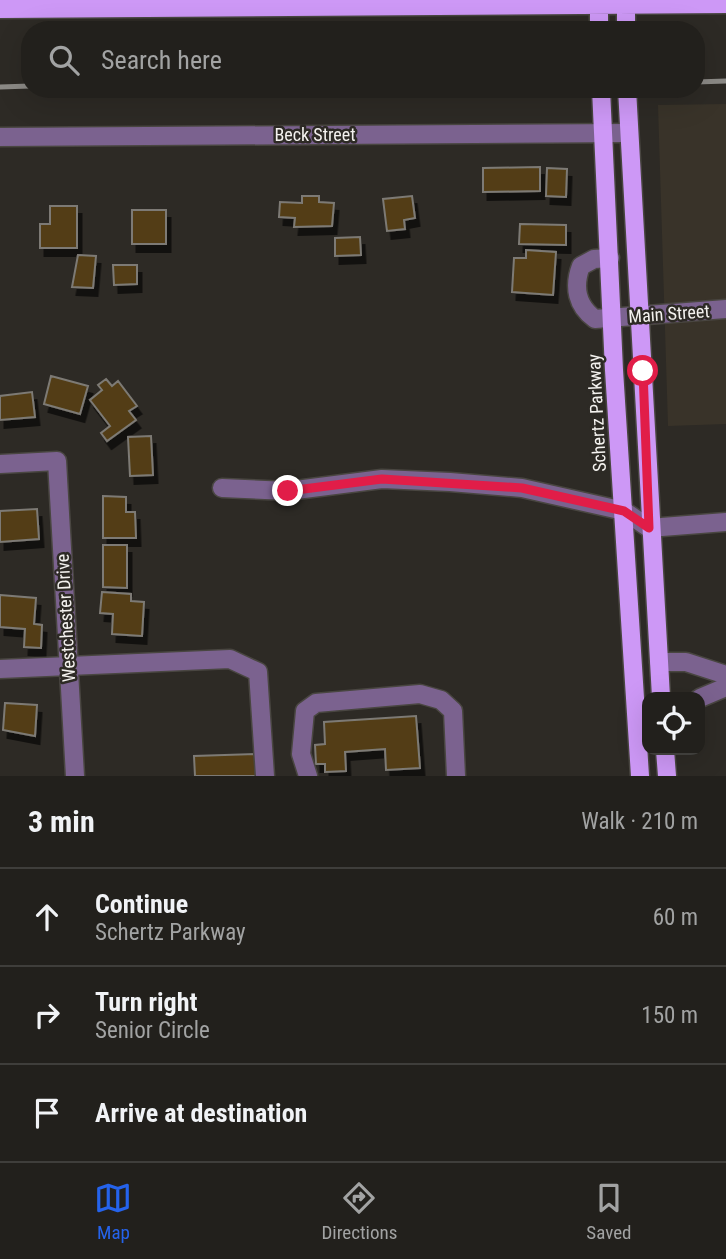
<!DOCTYPE html>
<meta charset="utf-8">
<style>
:root{--surface:#22201c;--page:#2e2d29;--text:#f1f3f6;--muted:#a2a3a3;--line:#3f3e3b;--accent:#2563eb}
body{margin:0;font-family:"Roboto Condensed",sans-serif;background:var(--page);color:var(--text)}
.controls{position:absolute;right:21px;bottom:21px;display:grid;overflow:hidden;border-radius:14px;box-shadow:0 7px 28px #0002}
.controls button{width:63px;height:63px;display:grid;place-items:center;padding:0;border:0;border-bottom:2px solid var(--line);background:var(--surface);color:var(--text);font:35px sans-serif}
.stop{position:absolute;width:21px;height:21px;margin:-16px;border:5px solid #e11d48;border-radius:50%;background:#fff}
.stop.end{background:#e11d48;border-color:#fff;box-shadow:0 2px 7px #0008}
.list{margin:0;padding:0;list-style:none}
h2{display:flex;justify-content:space-between;align-items:center;height:91px;margin:0;padding:0 28px;font-size:30px}
h2 small{font-size:23px;font-weight:400;color:var(--muted)}
.list li{display:grid;grid-template-columns:46px 1fr auto;gap:21px;align-items:center;box-sizing:border-box;height:98px;padding:0 28px;border-top:2px solid var(--line)}
.list b{display:block;font-size:26px;white-space:nowrap}
.list p{margin:0;font-size:23px;white-space:nowrap;color:var(--muted)}
.list em{font-size:23px;font-style:normal;color:var(--muted)}
.icon{flex:none;width:38px;height:38px;fill:none;stroke:currentColor;stroke-width:2;stroke-linecap:round;stroke-linejoin:round}
.map{position:relative;flex:none;width:726px;height:776px;overflow:hidden}
.search{position:absolute;background:var(--surface);box-shadow:0 7px 28px #0002;left:21px;right:21px;top:21px;height:77px;display:flex;align-items:center;gap:18px;box-sizing:border-box;padding:0 24px;border-radius:28px;color:var(--muted);font-size:26px}
.sheet{height:385px;background:var(--surface)}
nav{display:flex;justify-content:space-around;align-items:center;box-sizing:border-box;height:98px;border-top:2px solid var(--line);background:var(--surface);font-size:19px;color:var(--muted)}
nav a{display:grid;justify-items:center;gap:4px}
nav .on{color:var(--accent)}
.map>svg:first-child{display:block}
</style>
<div class="map">
<svg width="726" height="776" viewBox="0 0 726 776">
<defs>
<filter id="shadow"><feDropShadow dx="4.5" dy="8" stdDeviation="0" flood-color="#0009"/></filter>
</defs>
<rect width="100%" height="100%" fill="#2d2a25"/>
<path fill="#393329" d="M726 104V424L668 426 658 105Z"/>
<path fill="#523e15" stroke="#7d7a74" stroke-width="2" filter="url(#shadow)" d="M540 167V191L483 192V168Z
M547 168 567 169 566 197 546 196Z
M302 196H319V202L334 203 332 226 294 227 295 218 279 217 280 202 302 203Z
M412 196 415 218 404 220 405 229 387 231 383 199Z
M50 206H77V248H40V224H50Z
M132 210H166V244H132Z
M520 224 566 225V245L519 244Z
M360 237 361 255 335 256V238Z
M526 250 556 252 553 295 512 292 514 258H526Z
M78 255 96 256 93 288 72 287Z
M113 265H137V284L114 285Z
M51 376 88 386 80 414 44 404Z
M106 379 112 386 118 381 137 406 129 411 136 420 107 441 101 433 110 426 90 400 102 390 98 385Z
M32 392 35 417 0 420V396Z
M151 436 153 475 130 476 128 437Z
M103 496 126 497V512H135L136 538H103Z
M37 509 39 539 0 542V511Z
M103 545H127V588L103 587Z
M102 592 131 594V601L144 602 142 636 112 634 113 614 100 613Z
M0 595 36 598 34 624 42 625 41 648 24 647 25 629 0 627Z
M5 703 37 705 35 736 3 730Z
M416 716 420 768 386 770 385 749 345 752 346 771 325 772V764H316L315 745 325 744 324 722Z
M255 754 256 776H195L194 756Z"/>
<g fill="none" stroke-linecap="round" stroke-linejoin="round">
<g stroke="#494641" stroke-width="21">
<path id="minor" d="M0 137 629 133
M610 258 594 259 581 266C573 287 577 306 595 319L726 309
M0 464 57 461 75 776
M222 488 288 491 382 479 450 482 522 488 624 511 649 528 726 522
M659 662H686L726 675
M0 669 230 659 258 672 265 776
M700 698 726 687
M308 776 301 754 305 711 316 703 420 694 441 700 453 711 456 776"/>
</g>
<g stroke="#494641" stroke-width="21">
<path id="major" d="M626 5V30
M599 6V30
M0 9 726 4
M601 89 614 370 640 776
M627 89 661 697
M665 750 667 776"/>
</g>
<use href="#minor" stroke="#7b628f" stroke-width="18"/>
<use href="#major" stroke="#cd98f6" stroke-width="18"/>
<path stroke="#8c8a86" stroke-width="5" d="M696 82 726 81
M0 87 30 86"/>
</g>
<g fill="none" stroke-linecap="round" stroke-linejoin="round">
<path stroke="#e11d48" stroke-width="9" d="M288 491 382 479 522 488 624 511 649 528 643 371"/>
</g>
<g text-anchor="middle" stroke-width="5" stroke-linejoin="round" paint-order="stroke">
<g font-size="18" fill="#f4f2ef" stroke="#2d2a25">
<text x="315" y="141">Beck Street</text>
<text transform="translate(669 314) rotate(-4)" y="6">Main Street</text>
<text transform="translate(597 413) rotate(-93)" y="6">Schertz Parkway</text>
<text transform="translate(66 618) rotate(-93)" y="6">Westchester Drive</text>
</g>
</g>
</svg>
<div class="controls">
<button><svg class="icon" aria-label="locate" viewBox="0 0 24 24"><circle cx="12" cy="12" r="6"/><path d="M12 2v4M12 18v4M2 12h4M18 12h4"/></svg></button>
</div>
<div class="stop" style="left:643px;top:371px"></div>
<div class="stop end" style="left:288px;top:491px"></div>
<div class="search"><svg class="icon" aria-label="search" viewBox="0 0 24 24"><circle cx="10" cy="10" r="6"/><path d="M15 15l6 6"/></svg>Search here</div>
</div>
<section class="sheet">
<h2>3 min<small>Walk · 210 m</small></h2>
<ul class="list">
<li><svg class="icon" aria-label="ahead" viewBox="0 0 24 24"><path d="M12 20V5M6 11l6-6 6 6"/></svg><div><b>Continue</b><p>Schertz Parkway</p></div><em>60 m</em></li>
<li><svg class="icon" aria-label="right" viewBox="0 0 24 24"><path d="M7 20v-9h11M14 6l5 5-5 5"/></svg><div><b>Turn right</b><p>Senior Circle</p></div><em>150 m</em></li>
<li><svg class="icon" aria-label="arrive" viewBox="0 0 24 24"><path d="M6 21V4h12l-3 4 3 4H6"/></svg><div><b>Arrive at destination</b></div></li>
</ul>
</section>
<nav>
<a class="on"><svg class="icon" aria-label="map" viewBox="0 0 24 24"><path d="M3 6l6-2 6 2 6-2v14l-6 2-6-2-6 2zM9 4v14M15 6v14"/></svg>Map</a>
<a><svg class="icon" aria-label="directions" viewBox="0 0 24 24"><path d="M12 3l9 9-9 9-9-9zM9 14v-3h6M13 9l2 2-2 2"/></svg>Directions</a>
<a><svg class="icon" aria-label="saved" viewBox="0 0 24 24"><path d="M7 4h10v16l-5-4-5 4z"/></svg>Saved</a>
</nav>
